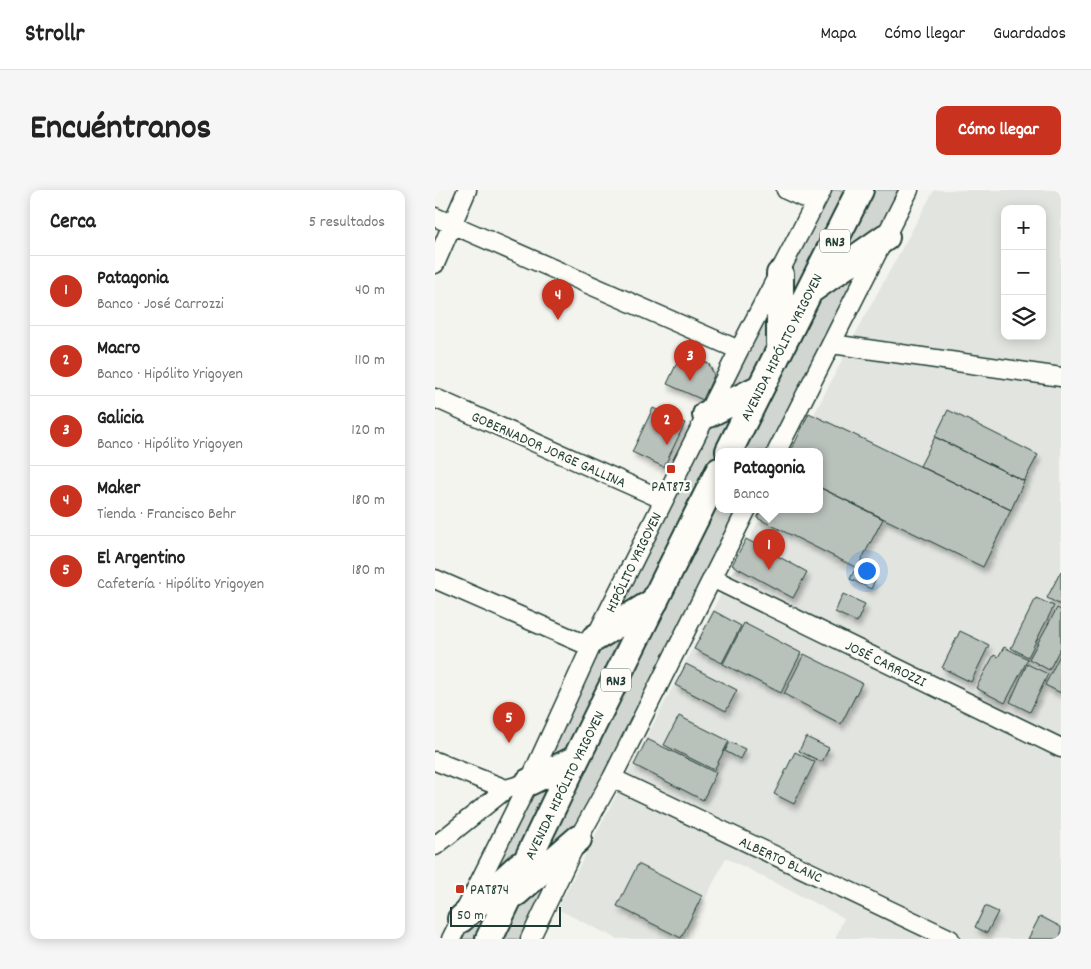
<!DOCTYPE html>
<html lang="es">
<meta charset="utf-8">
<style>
:root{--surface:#fff;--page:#f6f6f6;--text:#222;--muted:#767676;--line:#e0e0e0;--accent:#c8321e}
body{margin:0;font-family:Dekko,sans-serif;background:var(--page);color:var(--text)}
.controls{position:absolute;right:15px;top:15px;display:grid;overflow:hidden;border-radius:10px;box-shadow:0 2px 12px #0003}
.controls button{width:45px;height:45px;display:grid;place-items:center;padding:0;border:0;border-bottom:1px solid var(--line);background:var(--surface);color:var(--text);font:25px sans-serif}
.scale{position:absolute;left:15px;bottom:12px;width:111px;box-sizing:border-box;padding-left:5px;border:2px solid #1f3d34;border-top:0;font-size:14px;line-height:18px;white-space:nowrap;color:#1f3d34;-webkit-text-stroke:4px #fdfcf7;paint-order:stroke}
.you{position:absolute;left:431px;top:380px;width:18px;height:18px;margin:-12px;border:4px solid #fff;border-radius:50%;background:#1a73e8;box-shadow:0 0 0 8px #1a73e833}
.badge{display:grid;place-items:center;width:32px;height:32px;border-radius:50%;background:var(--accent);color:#fff;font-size:16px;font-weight:700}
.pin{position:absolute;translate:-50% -41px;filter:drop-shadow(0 1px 2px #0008)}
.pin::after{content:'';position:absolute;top:26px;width:18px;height:15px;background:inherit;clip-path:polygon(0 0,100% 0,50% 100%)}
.popup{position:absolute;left:280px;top:258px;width:108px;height:65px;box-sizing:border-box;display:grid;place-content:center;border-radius:10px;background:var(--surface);filter:drop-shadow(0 1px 4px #0005);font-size:16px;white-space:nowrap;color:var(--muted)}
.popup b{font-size:19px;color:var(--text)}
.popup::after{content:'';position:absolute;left:50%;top:100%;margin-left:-10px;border:10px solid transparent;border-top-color:var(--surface)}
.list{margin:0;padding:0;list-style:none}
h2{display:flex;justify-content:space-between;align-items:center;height:65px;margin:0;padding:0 20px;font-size:21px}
h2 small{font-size:16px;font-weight:400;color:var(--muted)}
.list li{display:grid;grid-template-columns:32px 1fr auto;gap:15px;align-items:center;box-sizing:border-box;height:70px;padding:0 20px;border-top:1px solid var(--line)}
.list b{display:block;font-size:19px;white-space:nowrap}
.list p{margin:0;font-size:16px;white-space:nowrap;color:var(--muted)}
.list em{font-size:16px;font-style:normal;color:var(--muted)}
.icon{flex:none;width:28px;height:28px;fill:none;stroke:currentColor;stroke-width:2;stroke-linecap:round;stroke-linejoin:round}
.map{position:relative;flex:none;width:626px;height:749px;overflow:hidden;border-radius:10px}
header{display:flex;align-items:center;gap:30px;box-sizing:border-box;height:70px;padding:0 25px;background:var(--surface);border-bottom:1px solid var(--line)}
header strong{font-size:24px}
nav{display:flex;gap:28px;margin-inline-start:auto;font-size:18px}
.intro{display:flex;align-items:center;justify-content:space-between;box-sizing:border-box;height:120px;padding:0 30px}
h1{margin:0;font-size:35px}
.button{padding:12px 22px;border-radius:10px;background:var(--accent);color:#fff;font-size:18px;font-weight:700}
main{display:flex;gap:30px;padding:0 30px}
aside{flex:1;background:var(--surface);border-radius:10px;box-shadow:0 2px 12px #0003}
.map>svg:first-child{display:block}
</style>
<header>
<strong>Strollr</strong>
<nav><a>Mapa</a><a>Cómo llegar</a><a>Guardados</a></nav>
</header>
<div class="intro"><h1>Encuéntranos</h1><a class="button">Cómo llegar</a></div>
<main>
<aside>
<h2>Cerca<small>5 resultados</small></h2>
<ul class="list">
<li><span class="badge">1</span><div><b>Patagonia</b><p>Banco · José Carrozzi</p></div><em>40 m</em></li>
<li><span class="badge">2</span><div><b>Macro</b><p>Banco · Hipólito Yrigoyen</p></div><em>110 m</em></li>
<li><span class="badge">3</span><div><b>Galicia</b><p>Banco · Hipólito Yrigoyen</p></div><em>120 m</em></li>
<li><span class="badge">4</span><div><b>Maker</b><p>Tienda · Francisco Behr</p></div><em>180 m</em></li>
<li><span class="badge">5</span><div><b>El Argentino</b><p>Cafetería · Hipólito Yrigoyen</p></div><em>180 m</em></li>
</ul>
</aside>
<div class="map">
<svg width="626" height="749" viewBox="0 0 626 749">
<defs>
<filter id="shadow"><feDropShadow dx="3" dy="5.5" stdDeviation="2.5" flood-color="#0004"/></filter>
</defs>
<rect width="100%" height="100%" fill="#f4f4ef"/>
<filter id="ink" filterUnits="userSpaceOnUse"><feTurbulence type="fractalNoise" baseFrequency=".02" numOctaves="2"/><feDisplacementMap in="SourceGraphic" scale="10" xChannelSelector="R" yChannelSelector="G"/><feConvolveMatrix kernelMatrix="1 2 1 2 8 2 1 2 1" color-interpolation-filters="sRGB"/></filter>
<g filter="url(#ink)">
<path fill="#e2e5df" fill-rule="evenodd" d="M499 0H626V749H400L409 728 291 668 250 749H182L122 719 330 319H384V261H360L433 120ZM570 19H607V146H570Z"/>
<path fill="#d1d6d1" stroke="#788a82" d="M387 0H474L342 261H284V319H312L95 749H16Z"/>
<path fill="#b9c1bb" stroke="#1f3d34" filter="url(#shadow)" d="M247 162 274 174 279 185 268 210 232 194Z
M218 218 250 233 229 277 197 262Z
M513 220 603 265 589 291 500 247Z
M374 223 576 320 548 377 384 297V261H356Z
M500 247 589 291 576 320 485 276Z
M384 297 448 329 422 378 322 328 327 319H384Z
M311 349 372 382 358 408 297 375Z
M419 381 440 390 436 399 415 389Z
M626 381V415L612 408Z
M408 404 430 414 422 432 400 422Z
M601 408 619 416 593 467 576 458Z
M622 418 626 420V457L614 480 594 469Z
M279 421 306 436 287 473 259 459Z
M309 433 366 463 346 503 288 474Z
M525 441 554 455 536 492 507 478Z
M569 457 593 469 570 513 541 498 559 465 563 467Z
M626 463V503L610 495Z
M369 464 427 493 406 534 349 504Z
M251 474 302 500 291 521 240 495Z
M592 474 613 484 595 522 575 512Z
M244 526 294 551 279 580 229 555Z
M371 547 394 558 387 572 364 561Z
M212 549 281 583 268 610 199 575Z
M295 552 310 559 305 569 290 561Z
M360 562 380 572 359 614 339 604Z
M203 674 267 706 246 748 182 716Z
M550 716 563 722 552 743 540 737Z
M605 726 626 737V749H593Z"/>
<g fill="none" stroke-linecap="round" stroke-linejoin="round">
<g stroke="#1f3d34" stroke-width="21">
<path id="minor" d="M351 0 380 13
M0 27 304 160
M0 74 32 0
M397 154 626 187
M0 208 229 310
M342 261 474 0
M277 388 626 558
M0 389 156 457
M0 571 71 599 94 592
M177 588 515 749
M0 656 71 599
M16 749 94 592 160 448 304 160 387 0
M95 749 143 649 177 588 312 319"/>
</g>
<g stroke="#1f3d34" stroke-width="30">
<path id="highway" d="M345 84V153
M377 99 451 47
M271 225 325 198
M294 261 425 0
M160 448 220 411
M94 592 141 569
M81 703 143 649
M26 729 84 676
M54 749 141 569 284 281"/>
</g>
<use href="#minor" stroke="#fdfcf7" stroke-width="18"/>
<use href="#highway" stroke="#fdfcf7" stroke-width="26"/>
</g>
</g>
<g fill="#c8321e" stroke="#fdfcf7" stroke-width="2">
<rect x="231" y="274" width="10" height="10" rx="2.5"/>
<rect x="20" y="694" width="10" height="10" rx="2.5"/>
</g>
<g text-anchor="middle" stroke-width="4.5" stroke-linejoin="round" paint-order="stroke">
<g fill="#fdfcf7" stroke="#62766e" stroke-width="1">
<rect x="385" y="39.5" width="30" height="23" rx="4"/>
<rect x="166" y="478.5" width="30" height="23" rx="4"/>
</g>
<g font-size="14" font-weight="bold" fill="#1f3d34">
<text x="400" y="56">RN3</text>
<text x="181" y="495">RN3</text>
</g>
<g font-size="15" fill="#1f3d34" stroke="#fdfcf7">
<text transform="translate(346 157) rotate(-63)" y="5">AVENIDA HIPÓLITO YRIGOYEN</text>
<text transform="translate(114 259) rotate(24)" y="5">GOBERNADOR JORGE GALLINA</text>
<text transform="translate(198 372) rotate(-64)" y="5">HIPÓLITO YRIGOYEN</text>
<text transform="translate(451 473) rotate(26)" y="5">JOSÉ CARROZZI</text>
<text transform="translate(129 595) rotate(-64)" y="5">AVENIDA HIPÓLITO YRIGOYEN</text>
<text transform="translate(346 669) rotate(25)" y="5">ALBERTO BLANC</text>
</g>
<g font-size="15" fill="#1f3d34" stroke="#fdfcf7">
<text x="236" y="301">PAT873</text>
<text x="35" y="704" text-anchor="start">PAT874</text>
</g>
</g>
</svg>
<div class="controls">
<button>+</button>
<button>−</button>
<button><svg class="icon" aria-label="layers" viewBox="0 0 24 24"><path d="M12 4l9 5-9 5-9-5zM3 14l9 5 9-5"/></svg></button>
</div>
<div class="scale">50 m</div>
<div class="you"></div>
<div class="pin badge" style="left:334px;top:380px">1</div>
<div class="popup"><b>Patagonia</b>Banco</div>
<div class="pin badge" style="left:232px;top:255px">2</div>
<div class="pin badge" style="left:255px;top:191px">3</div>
<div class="pin badge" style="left:123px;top:130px">4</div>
<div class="pin badge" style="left:74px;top:553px">5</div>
</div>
</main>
